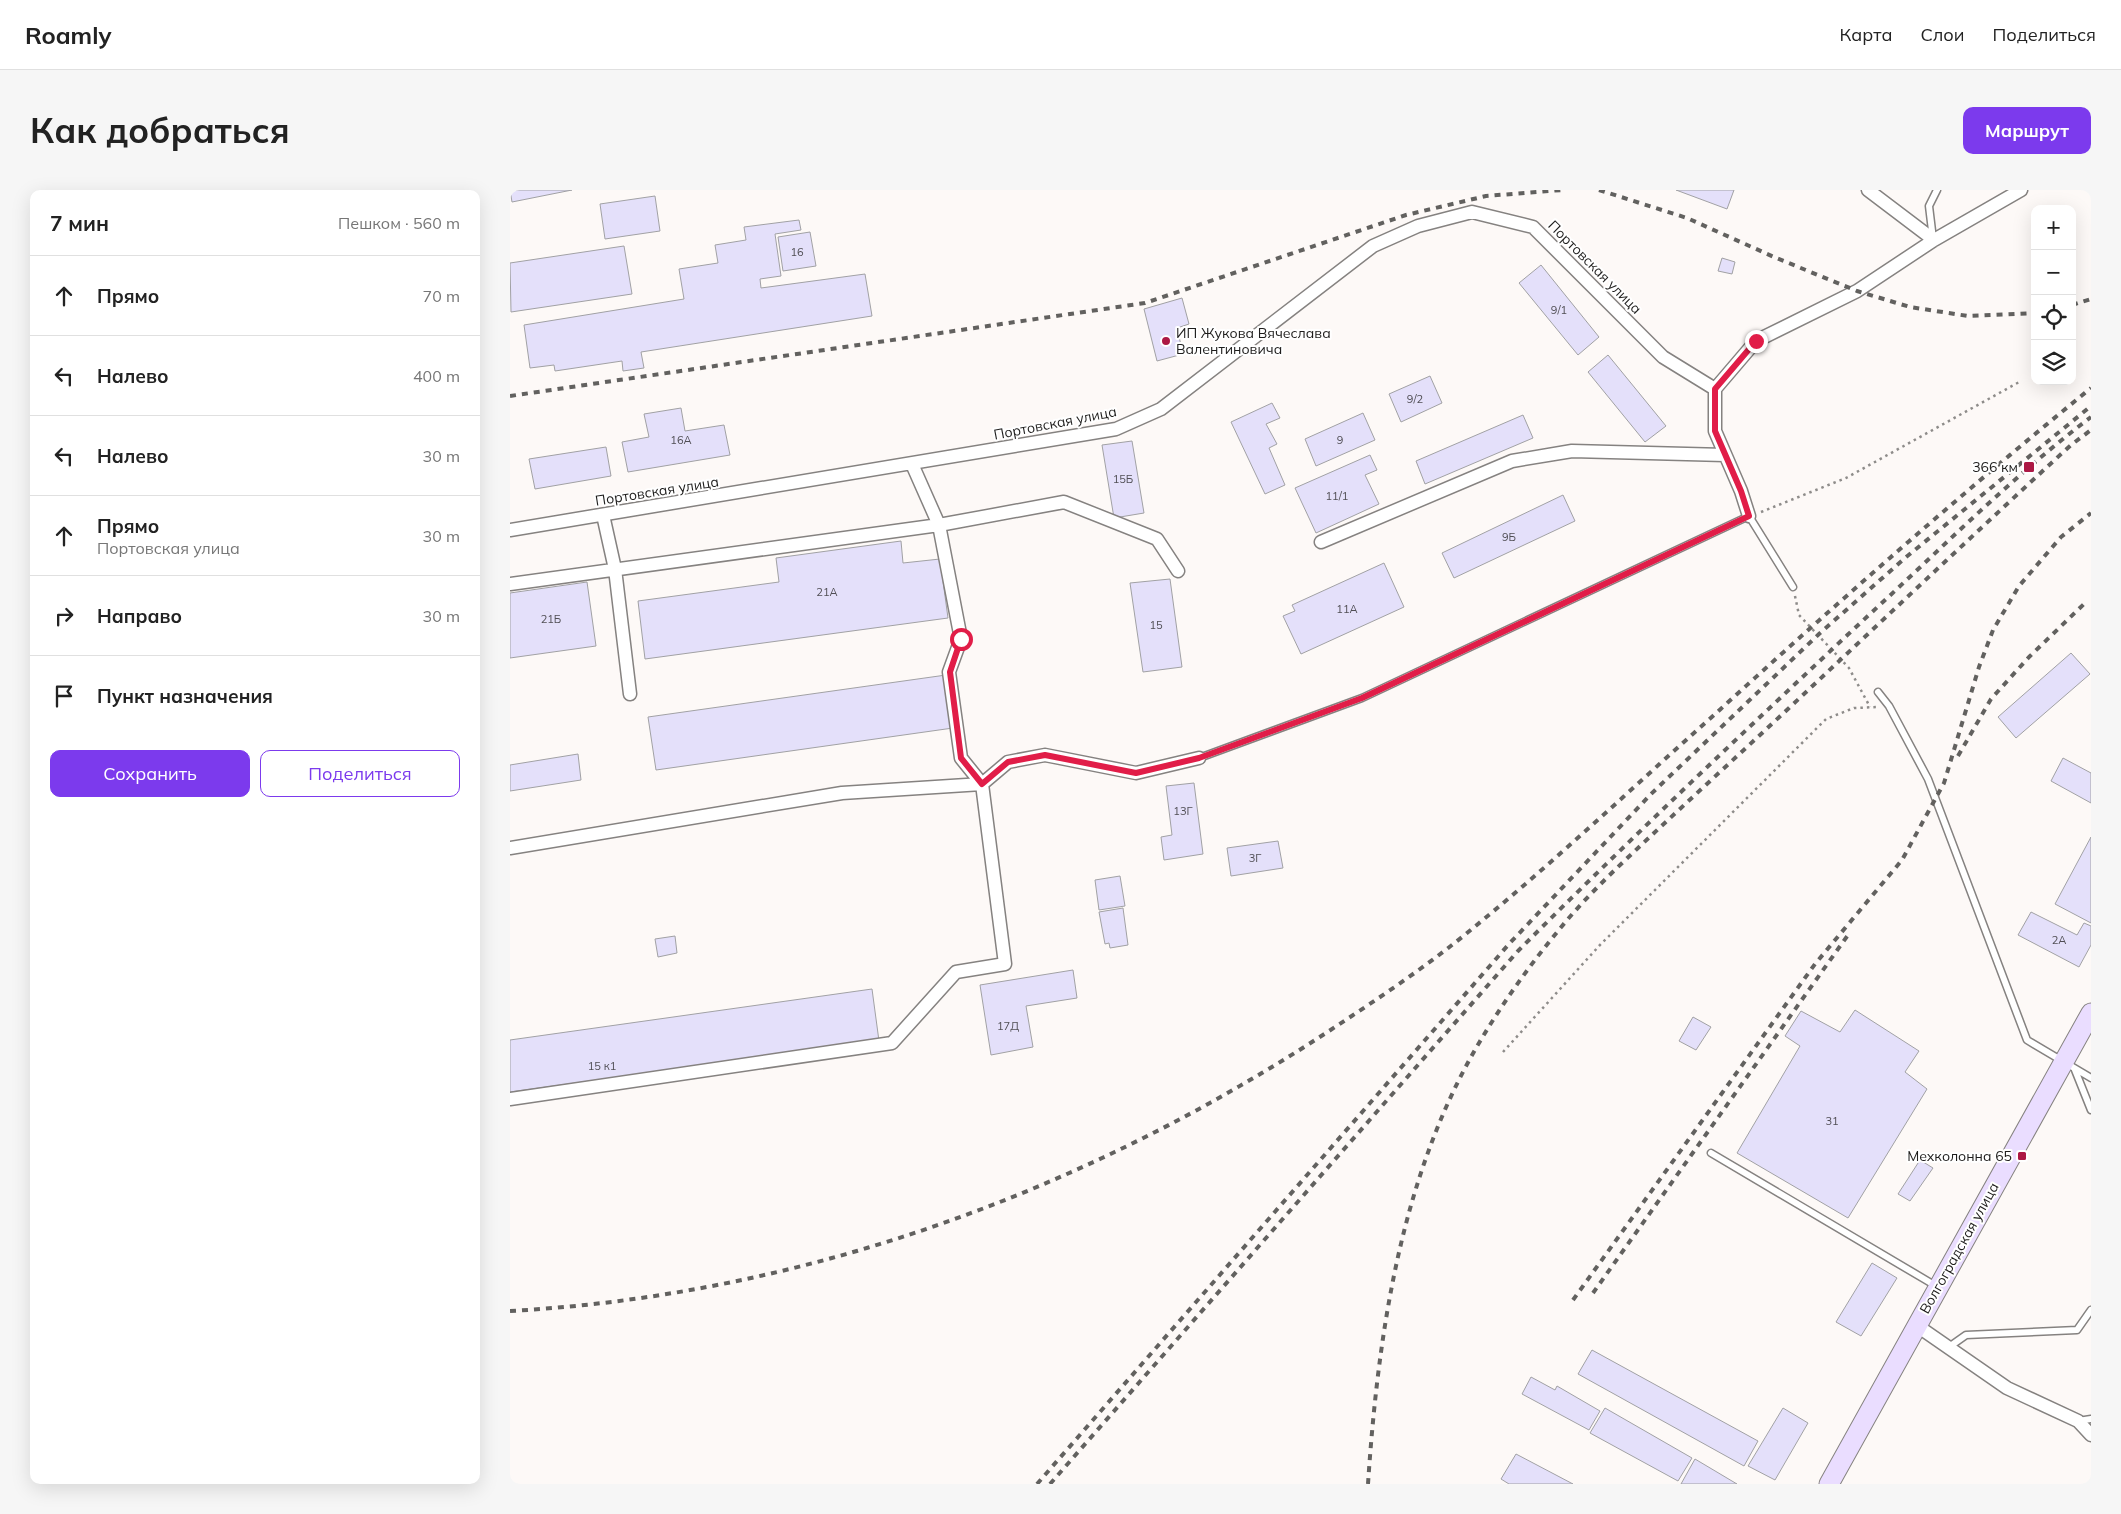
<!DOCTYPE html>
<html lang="ru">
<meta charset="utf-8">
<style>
:root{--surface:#fff;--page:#f6f6f6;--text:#222;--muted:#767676;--line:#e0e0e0;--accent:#7c3aed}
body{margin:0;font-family:Mulish,sans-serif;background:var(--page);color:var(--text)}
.controls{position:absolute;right:15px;top:15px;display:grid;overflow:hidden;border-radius:10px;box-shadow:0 5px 20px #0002}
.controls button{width:45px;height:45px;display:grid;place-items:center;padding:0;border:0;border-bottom:1px solid var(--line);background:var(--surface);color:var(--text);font:25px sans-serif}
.stop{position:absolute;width:15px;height:15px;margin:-11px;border:4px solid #e11d48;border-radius:50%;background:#fff}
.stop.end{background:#e11d48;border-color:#fff;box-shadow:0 1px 5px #0008}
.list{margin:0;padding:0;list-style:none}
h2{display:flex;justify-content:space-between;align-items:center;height:65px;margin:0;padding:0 20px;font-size:21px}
h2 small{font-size:16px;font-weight:400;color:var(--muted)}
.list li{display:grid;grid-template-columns:32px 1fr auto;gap:15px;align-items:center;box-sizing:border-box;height:80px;padding:0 20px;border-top:1px solid var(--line)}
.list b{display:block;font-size:19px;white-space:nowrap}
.list p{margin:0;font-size:16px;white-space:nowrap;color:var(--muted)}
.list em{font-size:16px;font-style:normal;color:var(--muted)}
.actions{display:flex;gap:10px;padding:15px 20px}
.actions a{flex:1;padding:11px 0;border:1px solid var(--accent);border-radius:10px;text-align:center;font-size:18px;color:var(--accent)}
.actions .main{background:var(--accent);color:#fff}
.icon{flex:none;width:28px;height:28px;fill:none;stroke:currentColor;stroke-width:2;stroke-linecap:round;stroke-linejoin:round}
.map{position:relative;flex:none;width:1581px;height:1294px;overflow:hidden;border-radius:10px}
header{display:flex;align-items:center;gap:30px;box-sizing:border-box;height:70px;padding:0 25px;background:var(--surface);border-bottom:1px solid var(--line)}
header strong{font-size:24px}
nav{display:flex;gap:28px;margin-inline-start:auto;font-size:18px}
.intro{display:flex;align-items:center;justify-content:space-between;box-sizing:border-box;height:120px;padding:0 30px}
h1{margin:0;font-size:35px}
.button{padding:12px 22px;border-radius:10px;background:var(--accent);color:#fff;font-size:18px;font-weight:700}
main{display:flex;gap:30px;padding:0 30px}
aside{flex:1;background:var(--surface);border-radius:10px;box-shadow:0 5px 20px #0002}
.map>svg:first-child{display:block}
</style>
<header>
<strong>Roamly</strong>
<nav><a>Карта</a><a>Слои</a><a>Поделиться</a></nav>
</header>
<div class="intro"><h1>Как добраться</h1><a class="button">Маршрут</a></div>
<main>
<aside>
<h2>7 мин<small>Пешком · 560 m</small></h2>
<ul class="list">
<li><svg class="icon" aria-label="ahead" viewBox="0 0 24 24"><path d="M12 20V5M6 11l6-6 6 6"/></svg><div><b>Прямо</b></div><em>70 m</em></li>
<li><svg class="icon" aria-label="left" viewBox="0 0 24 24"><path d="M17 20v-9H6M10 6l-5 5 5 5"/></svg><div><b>Налево</b></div><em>400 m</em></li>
<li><svg class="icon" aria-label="left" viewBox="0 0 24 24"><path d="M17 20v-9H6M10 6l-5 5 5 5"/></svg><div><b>Налево</b></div><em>30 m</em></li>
<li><svg class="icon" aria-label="ahead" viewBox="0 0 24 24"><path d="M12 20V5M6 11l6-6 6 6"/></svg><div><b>Прямо</b><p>Портовская улица</p></div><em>30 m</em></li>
<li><svg class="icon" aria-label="right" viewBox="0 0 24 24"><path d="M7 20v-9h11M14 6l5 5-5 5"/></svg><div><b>Направо</b></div><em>30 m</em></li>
<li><svg class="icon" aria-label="arrive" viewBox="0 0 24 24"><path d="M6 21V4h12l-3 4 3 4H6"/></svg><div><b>Пункт назначения</b></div></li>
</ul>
<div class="actions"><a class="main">Сохранить</a><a>Поделиться</a></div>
</aside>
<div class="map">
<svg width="1581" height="1294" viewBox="0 0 1581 1294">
<rect width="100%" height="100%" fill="#fdf9f7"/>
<path fill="#e4e0fa" stroke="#a1a1a4" d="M0 0H62L2 12Z
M1166 0H1224L1217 19Z
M145 6 150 41 95 49 90 14Z
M289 30 291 40 265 44 271 86 250 89 251 98 355 84 362 126 131 162 134 178 113 181 112 171 45 181 44 175 20 178 14 135 174 109 169 79 208 73 205 55 236 50 234 37Z
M300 42 306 76 273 81 268 47Z
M114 56 122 104 1 122 0 73Z
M1212 68 1225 72 1222 84 1208 81Z
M1031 75 1089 147 1068 165 1009 93Z
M672 108 679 134 667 138 673 164 647 171 634 119Z
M1098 165 1156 236 1135 252 1078 182Z
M920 186 932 213 891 232 879 204Z
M762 213 770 228 756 234 767 254 759 258 775 295 755 304 721 232Z
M171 218 175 241 214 235 220 265 118 282 112 252 139 247 134 224Z
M853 223 865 250 806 276 795 249Z
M1013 225 1023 248 915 294 906 271Z
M622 251 634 323 604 328 592 255Z
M96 257 101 286 25 299 19 269Z
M860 265 867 280 855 285 869 314 806 343 785 298Z
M1053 305 1065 331 944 388 932 363Z
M391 351 393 373 430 369 438 428 135 469 128 411 269 392 266 368Z
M874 373 894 417 791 464 773 426 785 421 782 415Z
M660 389 672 477 633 482 620 393Z
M77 392 86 456 0 468V403Z
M1561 463 1580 484 1506 548 1488 527Z
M436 485 443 538 146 580 138 527Z
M68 564 71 590 0 601V575Z
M1553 568 1581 583V613L1541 591Z
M684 593 693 664 654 670 651 647 662 645 656 596Z
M1581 647V733L1545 714Z
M768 651 773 678 721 686 717 658Z
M610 686 615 716 589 720 585 690Z
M613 718 618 755 600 758 599 753 595 754 589 722Z
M1521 722 1567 745 1574 733 1581 736V755L1569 777 1508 745Z
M165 746 167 763 148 767 145 749Z
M563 780 567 808 516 816 523 857 481 865 470 795Z
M362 799 369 851 0 902V850Z
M1345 820 1409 861 1395 882 1417 899 1338 1028 1227 963 1290 856 1275 846 1291 821 1330 842Z
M1183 827 1201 837 1186 860 1169 851Z
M1410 970 1423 978 1400 1011 1388 1004Z
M1362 1073 1387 1088 1351 1146 1326 1132Z
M1082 1160 1248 1251 1234 1276 1068 1184Z
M1021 1187 1045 1200 1047 1196 1090 1221 1079 1240 1012 1204Z
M1095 1218 1182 1268 1168 1291 1080 1243Z
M1273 1218 1298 1233 1265 1290 1238 1276Z
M1006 1264 1063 1294H999L991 1289Z
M1185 1269 1227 1294H1171Z"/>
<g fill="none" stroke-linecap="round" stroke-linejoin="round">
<g stroke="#858280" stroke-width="9">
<path id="lane" d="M1423 49 1419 16 1427 0
M1368 502 1379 516 1418 589 1517 850 1581 888
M689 568 852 508 1239 326 1283 397
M1565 880 1581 920
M1201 963 1426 1096
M1439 1157 1456 1145 1567 1140 1581 1120
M1568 1231 1581 1229"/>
</g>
<g stroke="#858280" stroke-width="15">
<path id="street" d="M1358 0 1424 50
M1205 199 1246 151 1347 101 1424 50 1511 0
M93 325 105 379 120 504
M0 340 606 239 651 219 863 56 908 36 962 22 1023 37 1153 167 1205 199V241L1231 301 1239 326
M811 352 1002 271 1062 261 1215 265
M0 394 429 335 554 312 647 349 668 381
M0 658 332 603 472 594 498 572 535 565 626 583 689 568
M0 909 382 853 446 782 495 774 472 594 451 568 439 482 451 449 429 335 402 274
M1406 1135 1497 1198 1568 1231 1581 1245"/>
</g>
<g stroke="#858280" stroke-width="21">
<path id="secondary" d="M1319 1294 1581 823"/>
</g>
<path stroke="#8e8c8a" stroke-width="2.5" stroke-dasharray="2.5 4" stroke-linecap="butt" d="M1251 322 1336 288 1511 191
M1285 406 1289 425 1339 478 1360 517
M993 862 1089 756 1316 529 1344 518 1368 517"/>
<use href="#lane" stroke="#fff" stroke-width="6"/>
<use href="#street" stroke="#fff" stroke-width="12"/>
<use href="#secondary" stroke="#eaddff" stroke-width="19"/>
<path stroke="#62615f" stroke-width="4" stroke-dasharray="6 6" stroke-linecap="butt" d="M1089 0 1177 28 1264 67 1347 101 1400 117 1458 126 1525 123
M1562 115 1581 109
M0 206 635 113 896 25 976 6 1052 0
M1448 566 1481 509 1519 467 1575 413
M1083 1103 1338 745
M1063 1110 1305 774 1392 670 1434 593 1469 477 1483 440 1509 396 1551 347 1581 323
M0 1121C293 1105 575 1001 819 841 866 810 913 779 957 743 1042 674 1122 598 1204 525 1327 413 1452 303 1581 198
M527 1294 999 754 1141 604 1309 444 1395 368 1581 216
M540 1294 1008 761C1123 646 1242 534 1361 423 1433 357 1503 286 1581 227
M858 1294C868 1144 891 985 969 853 992 814 1019 776 1048 741 1077 705 1111 674 1144 643 1189 601 1234 560 1279 518 1373 430 1466 342 1561 255L1581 240"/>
</g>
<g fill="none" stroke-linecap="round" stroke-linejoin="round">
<path stroke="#e11d48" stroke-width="6" d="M451 449 440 482 451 568 472 594 498 572 535 565 626 583 689 568 852 508 1239 326 1231 301 1205 241V199L1246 151"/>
</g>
<g fill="#ac1844" stroke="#fff" stroke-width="2">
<circle cx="656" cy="151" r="5"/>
<rect x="1513" y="271" width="12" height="12" rx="2.5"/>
<rect x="1507" y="961" width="10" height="10" rx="2.5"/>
</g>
<g text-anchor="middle" stroke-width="4" stroke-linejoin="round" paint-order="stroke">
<g font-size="11" fill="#504e54">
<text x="287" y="66">16</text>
<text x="1049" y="124">9/1</text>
<text x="905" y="213">9/2</text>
<text x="171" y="254">16А</text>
<text x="830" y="254">9</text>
<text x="613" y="293">15Б</text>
<text x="827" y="310">11/1</text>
<text x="999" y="351">9Б</text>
<text x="317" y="406">21А</text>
<text x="837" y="423">11А</text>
<text x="41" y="433">21Б</text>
<text x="646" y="439">15</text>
<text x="673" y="625">13Г</text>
<text x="745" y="672">3Г</text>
<text x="1549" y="754">2А</text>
<text x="498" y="840">17Д</text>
<text x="92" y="880">15 к1</text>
<text x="1322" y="935">31</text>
</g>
<g font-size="14" fill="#1e1d1c" stroke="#fff">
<text transform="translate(1085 77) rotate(45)" y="5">Портовская улица</text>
<text transform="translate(545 233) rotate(-11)" y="5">Портовская улица</text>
<text transform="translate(147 301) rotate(-9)" y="5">Портовская улица</text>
<text transform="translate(1449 1058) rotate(-61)" y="5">Волгоградская улица</text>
</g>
<g font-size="14" fill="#1e1d1c" stroke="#fff" text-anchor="end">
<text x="666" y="148" text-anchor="start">ИП Жукова Вячеслава<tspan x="666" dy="16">Валентиновича</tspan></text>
<text x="1508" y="282">366 км</text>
<text x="1502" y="971">Мехколонна 65</text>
</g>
</g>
</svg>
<div class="controls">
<button>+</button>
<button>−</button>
<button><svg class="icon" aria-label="locate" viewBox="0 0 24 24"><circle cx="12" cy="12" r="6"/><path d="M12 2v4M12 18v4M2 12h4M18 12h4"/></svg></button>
<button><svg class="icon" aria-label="layers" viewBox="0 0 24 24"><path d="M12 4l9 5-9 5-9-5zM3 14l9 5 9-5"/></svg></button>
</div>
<div class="stop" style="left:451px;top:449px"></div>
<div class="stop end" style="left:1246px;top:151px"></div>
</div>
</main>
